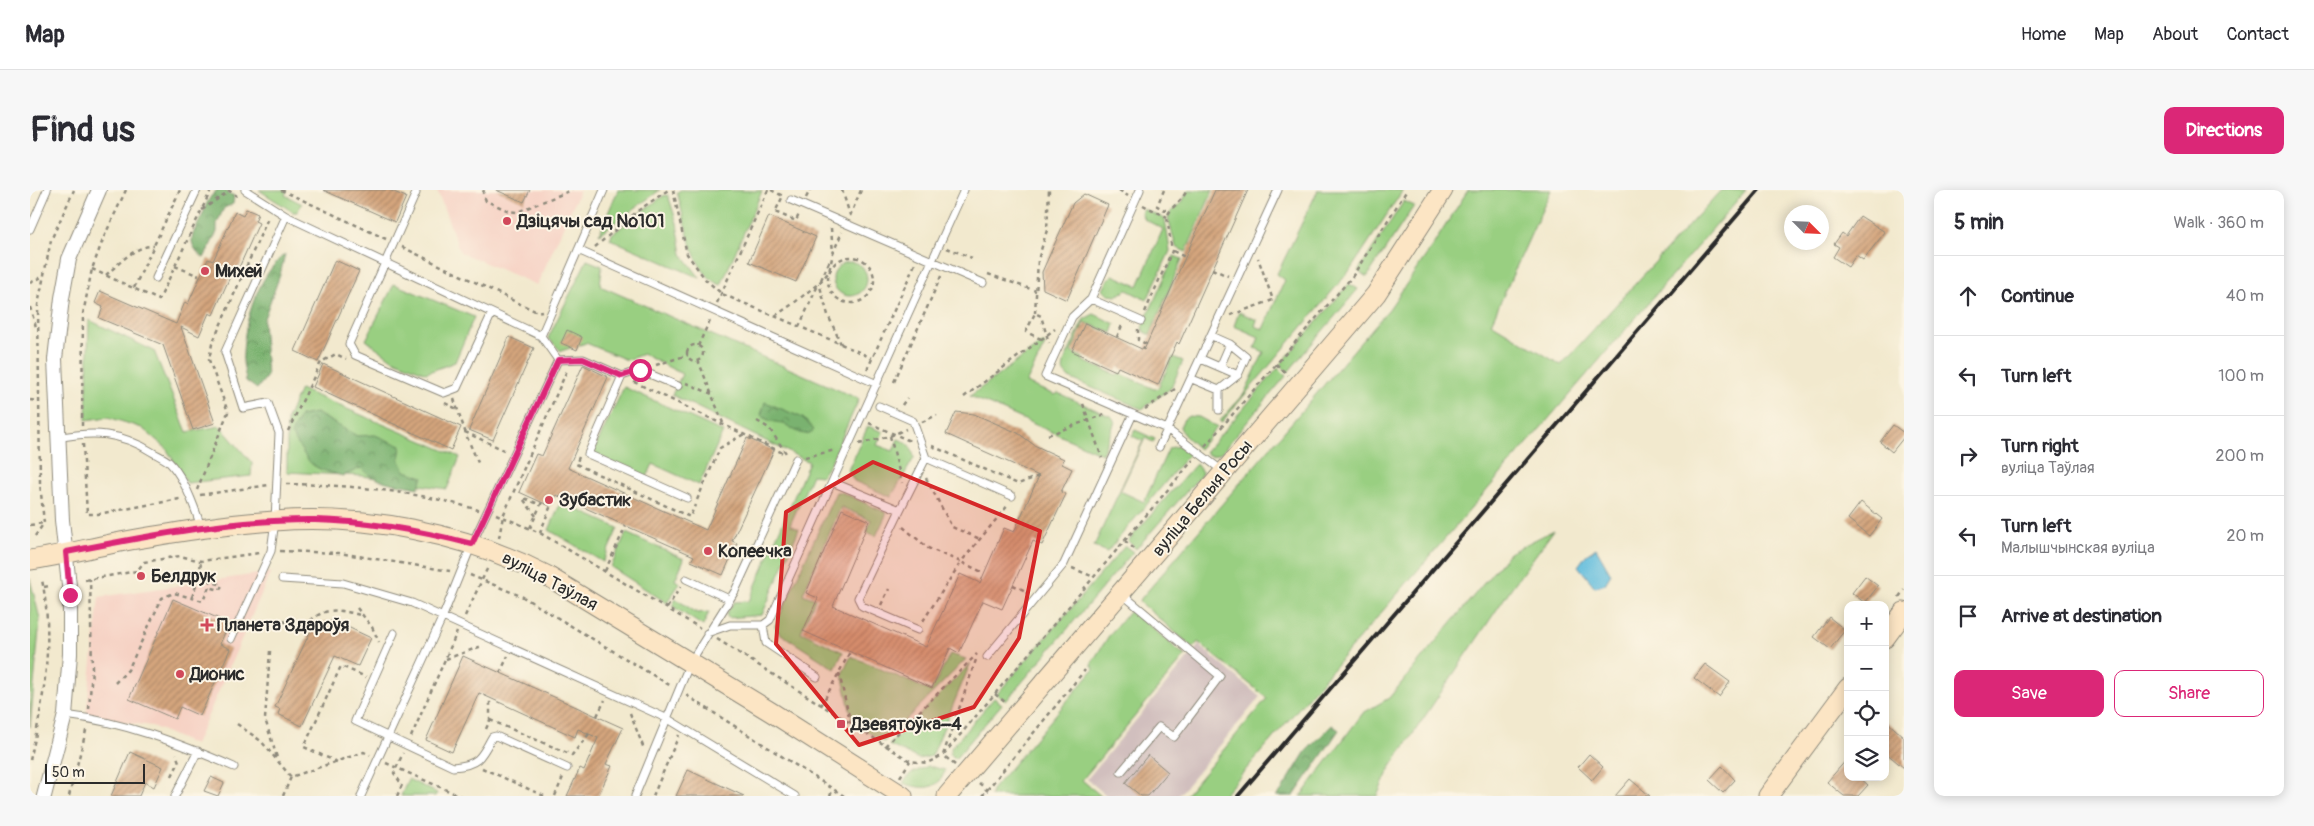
<!DOCTYPE html>
<meta charset="utf-8">
<style>
:root{--surface:#fff;--page:#f7f7f7;--text:#2b2b33;--muted:#7c7c81;--line:#e1e1e2;--accent:#db2777}
body{margin:0;font-family:Pangolin,sans-serif;background:var(--page);color:var(--text)}
.controls{position:absolute;right:15px;bottom:15px;display:grid;overflow:hidden;border-radius:10px;box-shadow:0 2px 12px #0003}
.controls button{width:45px;height:45px;display:grid;place-items:center;padding:0;border:0;border-bottom:1px solid var(--line);background:var(--surface);color:var(--text);font:25px sans-serif}
.compass{position:absolute;left:1754px;top:15px;width:45px;height:45px;border-radius:50%;background:var(--surface);box-shadow:0 2px 12px #0003;rotate:114deg}
.scale{position:absolute;left:15px;bottom:12px;width:100px;box-sizing:border-box;padding-left:5px;border:2px solid #2b2b2b;border-top:0;font-size:14px;line-height:18px;white-space:nowrap;color:#2b2b2b;-webkit-text-stroke:4px #fcf5e5;paint-order:stroke}
.stop{position:absolute;width:15px;height:15px;margin:-11px;border:4px solid #db2777;border-radius:50%;background:#fff}
.stop.end{background:#db2777;border-color:#fff;box-shadow:0 1px 5px #0008}
.list{margin:0;padding:0;list-style:none}
h2{display:flex;justify-content:space-between;align-items:center;height:65px;margin:0;padding:0 20px;font-size:21px}
h2 small{font-size:16px;font-weight:400;color:var(--muted)}
.list li{display:grid;grid-template-columns:32px 1fr auto;gap:15px;align-items:center;box-sizing:border-box;height:80px;padding:0 20px;border-top:1px solid var(--line)}
.list b{display:block;font-size:19px;white-space:nowrap}
.list p{margin:0;font-size:16px;white-space:nowrap;color:var(--muted)}
.list em{font-size:16px;font-style:normal;color:var(--muted)}
.actions{display:flex;gap:10px;padding:15px 20px}
.actions a{flex:1;padding:11px 0;border:1px solid var(--accent);border-radius:10px;text-align:center;font-size:18px;color:var(--accent)}
.actions .main{background:var(--accent);color:#fff}
.icon{flex:none;width:28px;height:28px;fill:none;stroke:currentColor;stroke-width:2;stroke-linecap:round;stroke-linejoin:round}
.map{position:relative;flex:none;width:1874px;height:606px;overflow:hidden;border-radius:10px}
header{display:flex;align-items:center;gap:30px;box-sizing:border-box;height:70px;padding:0 25px;background:var(--surface);border-bottom:1px solid var(--line)}
header strong{font-size:24px}
nav{display:flex;gap:28px;margin-inline-start:auto;font-size:18px}
.intro{display:flex;align-items:center;justify-content:space-between;box-sizing:border-box;height:120px;padding:0 30px}
h1{margin:0;font-size:35px}
.button{padding:12px 22px;border-radius:10px;background:var(--accent);color:#fff;font-size:18px;font-weight:700}
main{display:flex;gap:30px;padding:0 30px}
aside{flex:1;background:var(--surface);border-radius:10px;box-shadow:0 2px 12px #0003}
.map>svg:first-child{display:block}
</style>
<header>
<strong>Map</strong>
<nav><a>Home</a><a>Map</a><a>About</a><a>Contact</a></nav>
</header>
<div class="intro"><h1>Find us</h1><a class="button">Directions</a></div>
<main>
<div class="map">
<svg width="1874" height="606" viewBox="0 0 1874 606">
<defs>
<pattern id="forest-crowns" width="20" height="18" patternUnits="userSpaceOnUse" patternTransform="scale(1.25)"><rect width="20" height="18" fill="#7ab26f"/><path d="M2 6a3 3 0 1 1 6 0M12 15a3 3 0 1 1 6 0" fill="none" stroke="#64915b"/></pattern>
<pattern id="building-hatch" width="6" height="6" patternUnits="userSpaceOnUse" patternTransform="scale(1.25)"><rect width="6" height="6" fill="#d4a57d"/><path d="M-1 1l2-2M0 6l6-6M5 7l2-2" fill="none" stroke="#ac8767"/></pattern>
</defs>
<rect width="100%" height="100%" fill="#fcf5e5"/>
<filter id="ink" filterUnits="userSpaceOnUse"><feTurbulence type="fractalNoise" baseFrequency=".02" numOctaves="2"/><feDisplacementMap in="SourceGraphic" scale="10" xChannelSelector="R" yChannelSelector="G"/><feConvolveMatrix kernelMatrix="1 2 1 2 8 2 1 2 1" color-interpolation-filters="sRGB"/></filter>
<filter id="wash" filterUnits="userSpaceOnUse"><feTurbulence type="fractalNoise" baseFrequency=".0096" numOctaves="4" result="noise"/><feDisplacementMap in="SourceGraphic" scale="20" xChannelSelector="R" yChannelSelector="G"/><feGaussianBlur stdDeviation="1.12" result="paint"/><feColorMatrix in="noise" values="0 0 0 0 0 0 0 0 0 0 0 0 0 0 0 0 0 1.4 0 .05"/><feComposite in="paint" operator="in"/></filter>
<g filter="url(#wash)">
<rect width="100%" height="100%" fill="#f2e9ce"/>
<path fill="#f6d2c4" d="M407 0H550L507 95 430 62Z
M241 382 165 555 122 536 56 527 69 407Z"/>
<path fill="#d1bfbe" d="M1169 455 1230 507 1148 606H1077L1057 589Z"/>
<path fill="#99cf81" stroke="#627d56" d="M229 0H257L255 5 272 14 267 22H263Z
M588 0H630L569 44Z
M651 0 732 1 691 95C661 84 655 29 647 2Z
M1158 0H1183L1156 62 1146 57 1138 28 1140 23 1152 13Z
M1288 0H1373L1321 79 1191 233 1190 231 1214 204 1234 162 1225 158 1229 147 1204 136 1209 122 1227 130 1225 136 1233 139 1255 90 1247 84Z
M1438 0H1521L1461 133 1531 175 1691 0H1716L1193 606H1155L1237 508 1168 452 1163 458 1109 411 1359 119 1400 60Z
M638 5 647 33 652 64 670 88 580 49 582 44 633 6Z
M1374 11 1384 16 1337 87 1328 81Z
M1113 19 1135 29 1140 61 1117 110 1097 100 1086 106 1079 105 1073 100 1078 90 1083 85 1108 96 1133 39 1114 29 1111 23Z
M1144 66 1152 69 1120 145 1114 142 1112 138Z
M557 70 572 76 570 96 829 209 800 274 791 286 782 285 760 335 769 339 732 425 698 428 696 424 704 412 719 411 779 272 642 205 652 184 613 164 597 170 556 153 531 161 518 148Z
M803 89a17 17 0 1 1 34 0a17 17 0 1 1-34 0Z
M364 94 444 127 425 172 396 183 362 169 336 150Z
M1319 94 1328 99 1258 182 1250 175Z
M1064 124 1085 134 1082 143 1054 132 1041 162 1053 168V171L1087 185 1089 183 1124 199 1128 198 1143 167 1153 171 1141 198 1112 219 1039 188 1033 181 1034 172 1054 129Z
M59 130 124 161 157 242 190 236 222 273 221 286 157 293 136 258 112 238 78 227 56 230Z
M1012 153 1015 155 996 193 1025 205 1028 203 1082 227 1085 232 1072 264 940 206Z
M1248 178 1256 186 1191 263 1182 266 1175 263Z
M594 197 693 242 669 295 623 274 616 289 562 264Z
M270 199 430 267 417 299 333 286 257 282V229Z
M1159 226 1169 227 1187 237 1169 259 1154 245 1150 237 1154 229Z
M838 236 853 242 847 255 863 261 868 249C879 253 882 257 884 268L861 307 824 291 818 280Z
M1105 240 1125 249 1123 252 1115 248 1090 301 1114 312 1139 258 1149 256 1159 264 1077 362 1064 356 1113 251 1102 246Z
M1166 274 1172 282 1171 285 1106 359 1098 351Z
M806 302H811L857 323 846 346 837 342 841 330 811 317 773 404 785 409 771 442 813 462 805 479 748 442 745 436Z
M531 312 588 338 573 372 519 340Z
M1524 340 1482 397 1360 578 1347 606H1271L1333 523 1359 508 1479 363Z
M596 343 654 369 645 390 650 393 637 413 581 377Z
M1095 356 1103 362 976 511 967 504Z
M0 389 10 429 0 537Z
M646 409 667 423 679 422 673 436 642 416Z
M1101 420 1155 466 1052 590 1071 606H961L962 600 1064 479 1061 474 1080 444Z
M920 464 936 469 854 552 823 533 812 484 821 466 901 501Z
M940 474 902 566 889 569 859 555Z
M964 508 972 514 925 569 920 564 921 558Z
M898 576 915 580C909 602 890 599 873 593L880 584Z
M378 589 407 603 405 606H371Z"/>
<path fill="url(#forest-crowns)" stroke="#526e4d" d="M187 0H194L204 6 203 14 194 18 187 33V42L174 68C153 51 164 44 173 24 176 14 179 7 187 0Z
M255 64 250 85 233 131 237 186 227 199 216 191C215 182 212 173 213 164 214 130 228 86 255 64Z
M735 212 773 228 784 240C773 250 764 238 754 234 745 231 738 232 731 225Z
M286 223 327 246 345 245 371 256 369 269 375 281 393 287 388 298C367 293 346 294 331 278L313 286C274 276 282 274 261 244L270 226Z
M1302 535 1309 540 1264 606H1246L1252 600 1276 561Z"/>
<path fill="#5ebcdd" stroke="#447484" d="M1566 358 1581 384 1575 394 1565 397 1548 376 1556 365Z"/>
<g id="blocks">
<path fill="url(#building-hatch)" d="M293 0H359L376 7 365 32Z
M466 0H500L494 12Z
M1185 0H1218L1149 154 1147 152 1128 195 1088 177 1086 181 1042 161 1055 133 1114 160Z
M1054 4 1078 15 1037 110 1013 99 1012 82 1043 13Z
M216 19 228 24 225 31 229 33 207 82 203 80 183 125 179 123 169 146 151 137 185 233 163 240 133 155 69 128 73 117 65 113 70 101 146 134 155 112 158 114 178 69 183 71 205 22 213 26Z
M739 26 786 47 766 92 719 72Z
M1830 26 1855 42 1833 70 1826 65 1818 77 1803 67 1809 57 1804 54 1812 43 1816 46Z
M305 70 329 81 288 172 265 161Z
M537 140 552 147 547 160 531 153Z
M479 147 504 158 463 250 439 240Z
M293 174 431 237 421 260 283 197Z
M553 175 578 187 538 278 676 340 717 248 744 260 702 351 707 353 693 385 661 371 664 366 526 305 520 316 489 302 506 264 512 266Z
M926 222 944 224 988 243 1004 255 1034 269 1032 274 1042 279 1031 302 1036 304 1012 355 1003 351 972 419 953 411 929 463 920 458 902 498 773 441 788 408 776 403 812 319 839 331 803 416 896 457 930 384 950 393 974 338 984 342 1009 286 916 244Z
M1863 235 1874 243V247L1862 262 1850 252Z
M1831 312 1852 329 1839 346 1818 329Z
M1835 386 1848 396 1835 413 1822 403Z
M143 409 199 433 190 454 200 459 170 526 150 517 145 529 99 509Z
M1799 427 1815 440 1800 459 1784 447Z
M305 431 341 448 328 476 305 466 272 536 248 524 250 519 245 517 280 442 293 432Z
M433 466 593 538 576 574 582 576 568 606H537L550 578 554 580 568 548 548 539 545 547 449 503 422 562 396 550Z
M1675 474 1700 492 1689 507 1664 488Z
M1855 530 1874 547V578L1855 562Z
M100 562 133 577 124 597 115 592 109 606H81Z
M1559 564 1573 577 1562 590 1548 577Z
M1118 565 1138 582 1118 606H1111L1095 593Z
M1818 568V587H1829L1838 595 1828 606H1814L1797 592Z
M1692 576 1705 590 1693 603 1679 590Z
M658 580 714 606H646Z
M181 587 194 593 188 606 174 601Z
M1600 589 1620 606H1585Z"/>
</g>
</g>
<g filter="url(#ink)">
<use href="#blocks" fill-opacity="0" stroke="#8e8a7c" stroke-width="1"/>
<g fill="none" stroke-linecap="round" stroke-linejoin="round">
<g stroke="#8e8a7c" stroke-width="9">
<path id="lane" d="M215 0 256 26 511 146 528 170 442 354 413 426 331 606
M385 0 386 3 319 154 325 165 414 203 427 198 462 123
M1110 0 1061 109 1042 127 1015 186 1137 239 1194 282
M761 10 953 93
M0 39 17 0
M548 60 847 194
M126 88 167 0
M1061 109 1111 131
M511 146 574 0
M1171 169 1208 185 1216 167 1200 154 1182 146
M528 170 553 169 592 186 610 180 648 196
M1190 177 1200 154
M592 186 558 264 657 308
M1162 189 1189 200 1208 185
M1189 200V220
M849 216 883 231 896 268
M27 248C64 241 90 242 122 262 127 265 134 268 139 272 153 286 165 318 171 337
M1129 257 1248 0
M802 292 934 0
M870 320 828 408 832 416 888 440
M252 389 313 393 382 413 638 529 765 606
M656 389 699 409
M733 435 736 453 787 487
M364 443 325 531 423 577C448 575 451 568 462 547L466 546 537 578
M677 443 700 435H733L740 430 802 292 870 320 896 268 982 306
M201 449 241 361 245 331 249 243 238 213 213 218 195 162 256 26
M957 467 1034 374 1103 224
M35 525C94 532 149 553 204 577
M1091 582 1129 537 1144 547 1190 486 1091 403
M145 606 168 561
M605 606 660 473 705 401 766 269"/>
</g>
<g stroke="#8e8a7c" stroke-width="16">
<path id="street" d="M14 606 35 525 40 464V405L32 330 25 169 32 108 39 69 69 0"/>
</g>
<g stroke="#8e8a7c" stroke-width="21">
<path id="secondary" d="M0 370C34 365 67 356 101 350 148 342 196 334 244 331 336 324 435 343 516 385L741 522 873 606
M1855 448 1874 422
M917 606 1346 104 1413 0
M1738 606 1818 498"/>
</g>
<path stroke="#8e8a7c" stroke-width="2.5" stroke-dasharray="4 4" stroke-linecap="butt" d="M198 0 207 6
M251 0 356 49
M454 0 453 3 456 11 479 21 487 22 542 0
M643 0 657 64 676 90 692 104 811 154 798 125 789 93
M741 0 753 6 745 22 766 31 769 24
M812 0 820 25
M1089 0 1098 6
M1134 0 1127 16 1139 22
M776 8 780 0
M1113 15 1137 27
M172 20 199 1
M820 26 831 0
M801 38 803 63
M372 57 507 122 512 121
M565 57 609 20 638 0
M917 58 942 68
M1143 61 1155 67
M798 90a23 23 0 1 1 46 0a23 23 0 1 1-46 0Z
M145 76 169 86
M62 79 129 110 181 0
M1182 79 1198 86
M958 84 1006 101
M76 85C89 74 105 55 124 56
M791 90 800 70
M0 93 12 87
M104 98 150 0
M687 113 738 0
M0 117 6 137
M1115 122 1142 61 1137 27C1141 16 1151 13 1157 0
M1005 123 1008 70 1017 40 1019 0
M1201 125 1243 110 1228 68
M745 126 764 113 789 93 799 82 803 63 812 42
M769 137 788 95
M1108 139V150L1116 154 1113 159
M1087 147 1093 133
M1011 149 996 142 1005 123 1011 126 1019 153
M811 154 842 168
M657 163a8 8 0 1 1 16 0a8 8 0 1 1-16 0Z
M668 156 680 130
M668 170 693 233
M1246 174 1258 185
M626 175 658 165
M837 180 885 74
M604 192 755 264
M864 192 912 84
M656 193 682 204
M934 207 1025 139
M424 209 437 247 449 275
M0 210 8 211
M415 213 427 219
M1053 214 1072 268
M872 215 877 208
M1115 219 1145 199
M727 231 739 238 758 266
M892 232 907 225
M839 233 880 251
M52 236 53 124 62 79 74 47 96 0
M258 241 291 172 306 164 316 169
M435 242 474 260
M1018 245 1075 224
M860 246 872 293
M53 254 57 324H68L150 309
M829 254 860 246 876 239
M902 256 988 294 1009 286
M1175 256 1322 87 1377 0
M549 267 546 274 660 327 665 315
M775 267 806 260
M896 288 922 337 950 349
M256 294C321 295 387 301 448 320
M167 300 198 222 179 170 182 154 238 28
M170 305 239 295
M667 310 690 258 714 244
M466 324 510 343 670 438
M506 326 493 309 494 308 511 315
M0 335 13 333
M873 337 898 358 931 372 979 314
M500 338 512 312
M510 343 523 310
M5 346 14 333 10 293 8 115 21 50 44 0
M469 348 473 326 538 178
M1095 351 1107 361
M250 361 309 363 420 381
M1042 378 1064 387
M575 381 596 336
M440 385 493 407 641 496
M55 390 107 381 114 372 150 366 171 371 229 363
M983 395 998 402 996 404
M14 397 20 396
M162 407 169 388
M1869 407 1874 400
M851 415 859 399
M327 418 342 437 349 452
M637 418 651 396
M435 426 458 377
M253 431 270 439C295 416 303 418 334 426
M893 431 931 372 954 383
M687 449 880 571 897 573 913 565 1163 270
M240 461 235 529 248 571
M416 469 452 456
M470 483 478 466
M809 483 821 535
M85 493 98 480 132 408 144 403 173 411 179 397 190 400 192 395 169 388 171 371
M965 504 975 512
M656 505 814 606
M791 516 820 462
M59 519 62 479 60 389
M600 523 614 559
M567 526 575 510
M460 530 542 565 559 544
M207 534 231 551 261 587
M456 539 460 530V508
M381 547 427 442
M855 556 947 464
M0 570C14 513 24 448 12 390
M307 572 274 557 311 476 336 487
M356 573 430 606
M925 575 913 565 947 467
M452 578 514 606
M142 586 149 572 146 564
M870 587 880 571
M949 593 957 600 955 606
M39 606 57 537
M253 606 261 587 334 562 340 565
M367 606 372 595 364 583 373 563
M525 606 533 587
M623 606 649 545
M800 606 803 599
M952 606 1055 480"/>
<use href="#lane" stroke="#fff" stroke-width="7"/>
<use href="#street" stroke="#fff" stroke-width="14"/>
<use href="#secondary" stroke="#fce5c4" stroke-width="19"/>
<path stroke="#2b2b2b" stroke-width="4" d="M1208 606 1729 0"/>
</g>
</g>
<g fill="none" stroke-linecap="round" stroke-linejoin="round" filter="url(#ink)">
<path stroke="#db2777" stroke-width="6" d="M40 405 36 362C117 346 202 329 285 330 338 331 391 341 442 354L528 170 553 169 592 186 610 180"/>
</g>
<path fill="#d62828" fill-opacity="0.2" stroke="#d62828" stroke-width="4" stroke-linejoin="round" d="M843 272 1010 341 989 448 944 517 829 555 746 454 756 322Z"/>
<g fill="#d1495b" stroke="#fcf5e5" stroke-width="2">
<circle cx="477" cy="31" r="5"/>
<circle cx="175" cy="81" r="5"/>
<circle cx="519" cy="310" r="5"/>
<circle cx="678" cy="361" r="5"/>
<circle cx="111" cy="386" r="5"/>
<path d="M174.5 427.5h5v5h5v5h-5v5h-5v-5h-5v-5h5z"/>
<circle cx="150" cy="484" r="5"/>
<rect x="806" y="529" width="10" height="10" rx="2.5"/>
</g>
<g text-anchor="middle" stroke-width="4" stroke-linejoin="round" paint-order="stroke">
<g font-size="18" font-weight="bold" fill="#2b2b2b" stroke="#fcf5e5" text-anchor="start">
<text x="487" y="37">Дзіцячы сад №101</text>
<text x="185" y="87">Михей</text>
<text x="529" y="316">Зубастик</text>
<text x="688" y="367">Копеечка</text>
<text x="121" y="392">Белдрук</text>
<text x="187" y="441">Планета Здароўя</text>
<text x="160" y="490">Дионис</text>
<text x="821" y="540">Дзевятоўка–4</text>
</g>
<g font-size="18" fill="#2b2b2b" stroke="#fcf5e5">
<text transform="translate(1172 308) rotate(-50)" y="6">вуліца Белыя Росы</text>
<text transform="translate(520 391) rotate(28)" y="6">вуліца Таўлая</text>
</g>
</g>
</svg>
<div class="controls">
<button>+</button>
<button>−</button>
<button><svg class="icon" aria-label="locate" viewBox="0 0 24 24"><circle cx="12" cy="12" r="6"/><path d="M12 2v4M12 18v4M2 12h4M18 12h4"/></svg></button>
<button><svg class="icon" aria-label="layers" viewBox="0 0 24 24"><path d="M12 4l9 5-9 5-9-5zM3 14l9 5 9-5"/></svg></button>
</div>
<svg class="compass" viewBox="-18 -18 36 36"><path d="M0-13l5 13h-10z" fill="#e53935"/><path d="M0 13l5-13h-10z" fill="#7c7c81"/></svg>
<div class="scale">50 m</div>
<div class="stop" style="left:610px;top:180px"></div>
<div class="stop end" style="left:40px;top:405px"></div>
</div>
<aside>
<h2>5 min<small>Walk · 360 m</small></h2>
<ul class="list">
<li><svg class="icon" aria-label="ahead" viewBox="0 0 24 24"><path d="M12 20V5M6 11l6-6 6 6"/></svg><div><b>Continue</b></div><em>40 m</em></li>
<li><svg class="icon" aria-label="left" viewBox="0 0 24 24"><path d="M17 20v-9H6M10 6l-5 5 5 5"/></svg><div><b>Turn left</b></div><em>100 m</em></li>
<li><svg class="icon" aria-label="right" viewBox="0 0 24 24"><path d="M7 20v-9h11M14 6l5 5-5 5"/></svg><div><b>Turn right</b><p>вуліца Таўлая</p></div><em>200 m</em></li>
<li><svg class="icon" aria-label="left" viewBox="0 0 24 24"><path d="M17 20v-9H6M10 6l-5 5 5 5"/></svg><div><b>Turn left</b><p>Малышчынская вуліца</p></div><em>20 m</em></li>
<li><svg class="icon" aria-label="arrive" viewBox="0 0 24 24"><path d="M6 21V4h12l-3 4 3 4H6"/></svg><div><b>Arrive at destination</b></div></li>
</ul>
<div class="actions"><a class="main">Save</a><a>Share</a></div>
</aside>
</main>
